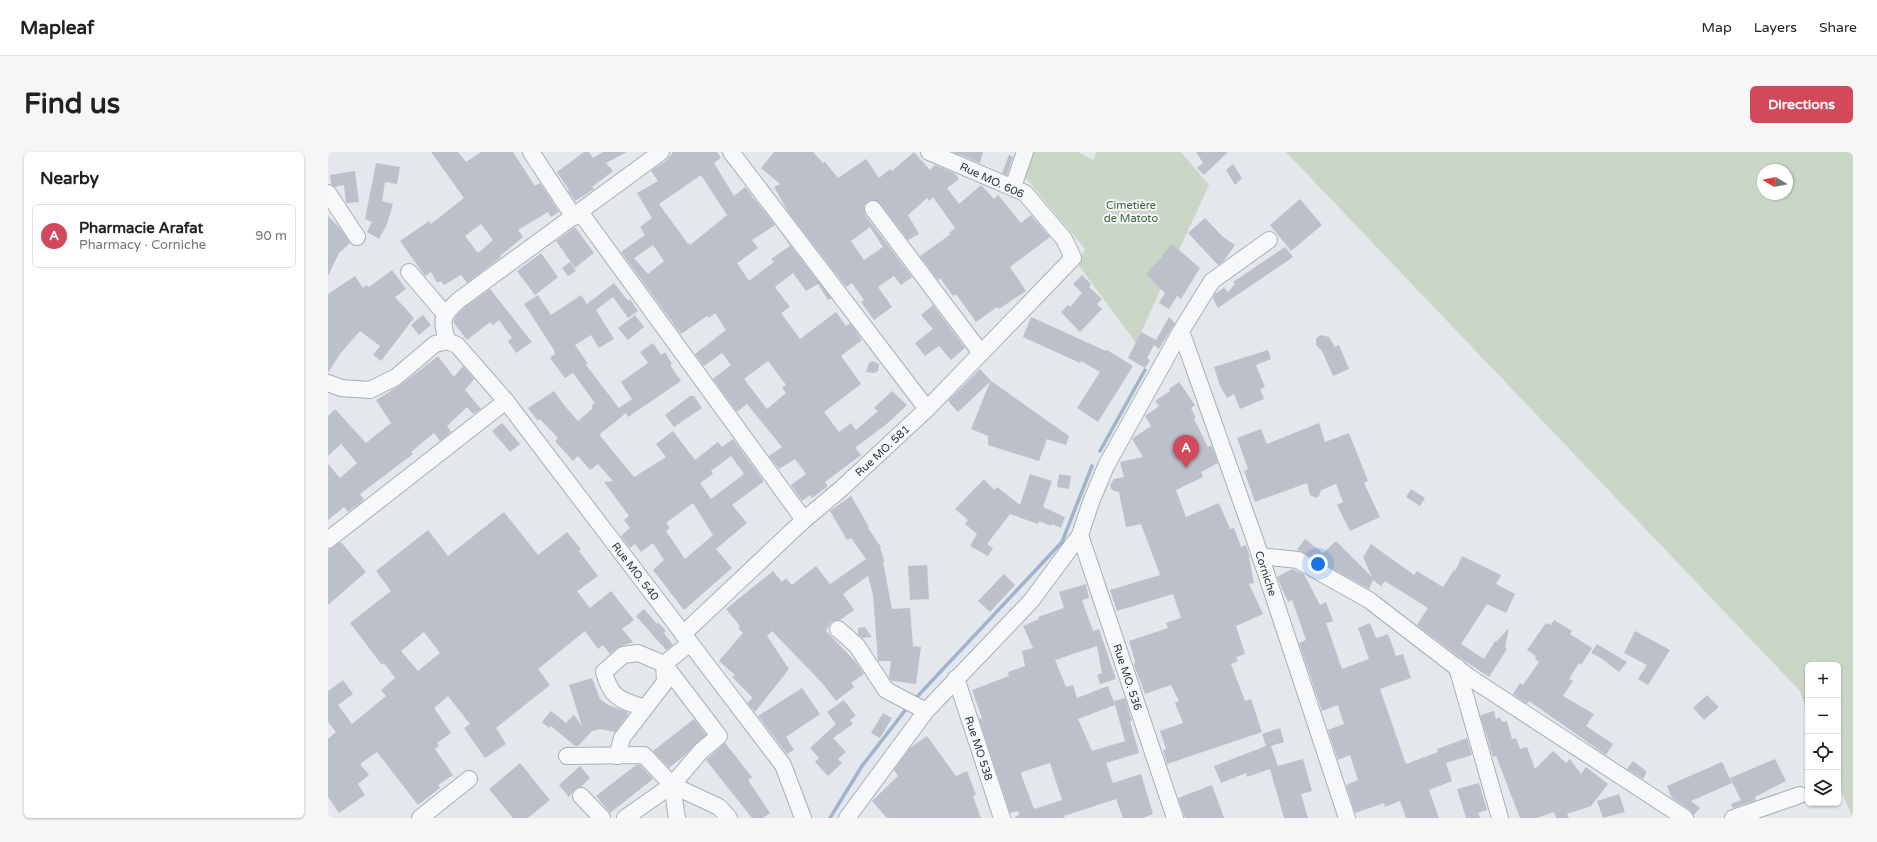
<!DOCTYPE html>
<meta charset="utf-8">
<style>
:root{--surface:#fff;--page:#f6f6f6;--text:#202124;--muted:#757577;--line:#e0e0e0;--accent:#d1495b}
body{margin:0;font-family:"Varela Round",sans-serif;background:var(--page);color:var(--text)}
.controls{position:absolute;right:12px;bottom:12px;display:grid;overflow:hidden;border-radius:6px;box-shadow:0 1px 3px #0004}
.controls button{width:36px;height:36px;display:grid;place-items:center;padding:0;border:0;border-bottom:1px solid var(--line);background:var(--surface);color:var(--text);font:20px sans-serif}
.compass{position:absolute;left:1429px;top:12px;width:36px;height:36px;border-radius:50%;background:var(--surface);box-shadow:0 1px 3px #0004;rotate:280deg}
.you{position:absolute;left:990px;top:412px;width:14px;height:14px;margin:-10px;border:3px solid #fff;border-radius:50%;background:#1a73e8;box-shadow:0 0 0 6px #1a73e833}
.badge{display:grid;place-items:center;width:26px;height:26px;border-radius:50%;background:var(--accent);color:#fff;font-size:13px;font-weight:700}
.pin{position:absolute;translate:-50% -33px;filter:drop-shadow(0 1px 2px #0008)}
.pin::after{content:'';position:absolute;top:21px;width:14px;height:12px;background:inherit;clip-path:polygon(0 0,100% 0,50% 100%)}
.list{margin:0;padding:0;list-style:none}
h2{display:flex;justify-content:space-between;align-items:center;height:52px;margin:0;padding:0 16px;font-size:17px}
h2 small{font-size:13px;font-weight:400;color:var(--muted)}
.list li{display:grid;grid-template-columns:26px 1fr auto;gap:12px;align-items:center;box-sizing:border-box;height:64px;margin:0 8px 8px;padding:0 8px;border:1px solid var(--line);border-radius:6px}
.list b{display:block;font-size:15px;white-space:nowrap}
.list p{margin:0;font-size:13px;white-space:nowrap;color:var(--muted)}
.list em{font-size:13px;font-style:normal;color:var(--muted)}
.icon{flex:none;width:22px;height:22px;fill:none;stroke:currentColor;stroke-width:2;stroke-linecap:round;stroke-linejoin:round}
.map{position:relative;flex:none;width:1525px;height:666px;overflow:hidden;border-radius:6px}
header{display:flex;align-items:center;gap:24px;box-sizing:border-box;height:56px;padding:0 20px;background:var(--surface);border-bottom:1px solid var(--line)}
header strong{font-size:19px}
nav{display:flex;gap:22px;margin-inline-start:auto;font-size:14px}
.intro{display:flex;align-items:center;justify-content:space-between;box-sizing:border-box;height:96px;padding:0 24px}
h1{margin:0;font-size:28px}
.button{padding:10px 18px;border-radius:6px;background:var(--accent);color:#fff;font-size:14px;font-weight:700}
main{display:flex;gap:24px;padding:0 24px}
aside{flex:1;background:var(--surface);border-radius:6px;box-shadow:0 1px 3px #0004}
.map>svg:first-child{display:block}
</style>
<header>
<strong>Mapleaf</strong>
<nav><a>Map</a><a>Layers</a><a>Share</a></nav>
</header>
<div class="intro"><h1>Find us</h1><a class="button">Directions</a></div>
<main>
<aside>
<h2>Nearby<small></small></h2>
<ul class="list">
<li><span class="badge">A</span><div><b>Pharmacie Arafat</b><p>Pharmacy · Corniche</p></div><em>90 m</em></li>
</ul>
</aside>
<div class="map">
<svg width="1525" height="666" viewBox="0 0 1525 666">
<rect width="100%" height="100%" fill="#e4e7ec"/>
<path fill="#c9d6c5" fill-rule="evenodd" d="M704 0H750L765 8 769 0H853L881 33 808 191 749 111 757 97 696 24Z
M958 0H1525V666L1510 632V513H1480V561L1471 538ZM1435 18H1459V42H1435Z"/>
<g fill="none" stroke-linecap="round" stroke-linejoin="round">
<path stroke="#9fb4cc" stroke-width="3.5" d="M772 299 817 218
M586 548 734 390 764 314
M502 666 534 614 579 556"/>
</g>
<path fill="#bbc0ca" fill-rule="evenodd" d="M103 0H130L138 10 153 0H185L207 34 212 31 231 60 223 65 220 60 190 78 195 85 172 104 173 105 139 131 133 123 116 133 113 129 109 131 103 120 97 124 72 89 101 69 103 72 136 46ZM153 72 165 88 150 101 137 84Z
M256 0H261L265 6 275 0H299L278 11 285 19 264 35 266 37 247 49 240 39 241 38 229 20Z
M345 0H389L393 6 386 11 406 44 417 35 447 73 424 88 430 96 409 111 421 129 446 110 443 107 462 94 453 81 503 146 500 148 490 132 478 139 465 121 447 135 462 155 453 161 472 187 508 160 518 174 522 171 534 188 513 204 533 232 496 260 511 280 523 271 528 278 550 259 546 256 564 239 579 253 561 270 527 296 533 303 497 330 500 334 484 346 482 343 474 349 463 333 478 322 467 307 451 317 441 304 454 295 419 252 409 260 385 227 403 213 394 201 376 214 367 202 398 178 387 161 381 166 379 164 353 182 293 100 317 83 312 75 324 66 309 41 330 29 323 19 339 8ZM373 23 399 63 362 93 361 91 360 92 331 52ZM325 93 336 109 320 122 306 106ZM440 209 458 233 454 236 458 241 439 257 416 227Z
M446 0H485L495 11 497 10 510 26 538 7 551 26 562 17 564 19 586 0 602 18 607 13 626 21 631 27 619 36 631 52 653 33 666 47 670 43 693 71 703 63 722 85 682 115 698 139 671 157 669 155 648 170 628 142 625 144 612 126 610 128 592 104 623 82 621 81 627 76 605 45 601 49 599 46 580 63 591 82 580 88 552 51 544 48 540 49 536 54 537 63 584 125 573 133 566 124 550 135 564 155 546 168 533 150 536 148 524 131 518 135 461 61 446 35 452 32 433 16ZM542 75 555 95 536 108 523 89Z
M625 0H655L652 11Z
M868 0H900L876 23 869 16 875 11Z
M681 3 685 5 679 23 674 21Z
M48 11 72 15 69 32 57 30 54 49 65 52 59 72 51 87 39 80 44 70 37 67Z
M905 12 914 26 907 33 898 18Z
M27 19 31 50 18 51 16 33 7 35 3 32 2 23Z
M972 47 994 73 963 99 942 73Z
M0 64 12 76 22 91 11 101 0 124Z
M877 66 894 84 907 93 895 110 890 113 860 81Z
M247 75 266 101 247 116 228 89Z
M844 92 872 116 853 147 849 144 841 157 831 151 837 141 818 122 835 104H834Z
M957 95 965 105 890 156 885 146 887 142 896 136 900 140 907 132 905 130Z
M213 101 230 125 207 143 189 119Z
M242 110 248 119 240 124 234 116Z
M64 118 78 137 67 145 86 166 53 209 45 203 52 194 32 179 12 202 0 221V142L27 124 35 136 38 133 41 135Z
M754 123 763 132 761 135 774 147 769 152 774 157 752 180 733 160 740 153 742 155 754 141 745 132Z
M286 131 300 149 302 147 310 159 300 166 285 145 268 158 286 187 271 196 263 183 247 193 260 212 258 213 291 256 304 247 293 230 320 211 312 200 325 191 333 203 337 200 344 212 342 213 353 229 300 265 298 261 272 282 273 285 306 325 338 305 328 292 345 279 367 308 390 290 394 295 405 287 435 328V330L404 353 419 371 388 397 404 416 356 458 325 418 336 408 325 391 313 400 307 392 302 396 293 384 302 376 296 368 301 364 276 330 285 329 270 312 262 318 250 304 245 309 227 289 230 286 212 267 210 269 200 256 226 239 236 253 250 269 265 256 263 254 267 251 245 221 237 226 222 206 227 202 226 198 196 152 210 143 223 163 253 143 259 152ZM403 304 416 322 383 347 372 331 385 322 383 319ZM365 351 385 383 357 407 338 379 342 376 338 371Z
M162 137 204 190 188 201 180 189 184 186 171 168 165 173 162 170 139 188 125 170 128 164 137 155Z
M605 153 637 196 623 208 611 194 597 204 587 191 605 177 593 163Z
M95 163 103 173 91 183 83 173Z
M307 163 316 175 300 188 290 176Z
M703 165 778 199 779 198 805 214 770 270 749 256 772 220 753 209 752 211 695 185Z
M841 165 847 171 831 197 826 193 819 206 822 208 817 216 800 206 813 180 828 188Z
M992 183 1001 185 1007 195 1011 193 1021 217 1005 224 994 199 988 193V187Z
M940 198 943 207 928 213 937 235 932 237 936 247 912 257 906 242 899 246 892 234 886 215Z
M110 204 126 225 135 214 146 227 137 238 153 257 145 262 139 255 119 274 123 280 112 289 106 281 83 300 85 302 32 342 36 348 20 360 16 355 0 368V312L12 326 29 311 13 292 0 304V264L7 257 38 291 63 271 48 248 74 232Z
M545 209 551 212 550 219 546 221 538 220 541 211Z
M652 217 663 229 741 284 738 293 719 287 711 309 660 293V284L643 277 662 230 630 260 620 249Z
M851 230 867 253 863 256 868 266 866 267 880 295 883 293 890 311 873 320 875 325 848 338 858 365 891 351 902 377 906 376 913 395 918 393 922 405H921L926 431 921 432 935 462 908 474 917 502 908 505 910 509 903 512 917 549 923 547 934 580 839 612 835 598 838 597 832 579 855 571 847 551 851 549 843 533 817 542 806 513 807 509 801 489 840 476 838 471 853 466 845 442 789 459 782 438 832 423 813 372 798 375 791 340 784 338 782 333 786 327 796 325 792 310 815 305 804 287 823 274 817 264 831 254 827 249 842 239 841 237Z
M362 244H366L374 256 346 275 337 263Z
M174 271 192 292 182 300 164 279Z
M991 271 997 290 1021 281 1040 329 1036 331 1052 365 1022 379 1009 353 1015 350 1008 332 993 338 991 344 988 346 982 343 979 331 927 350 916 319 920 317 909 286 933 277 939 292Z
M702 322 724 329 715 355 737 365 733 376 724 372 723 374 711 369 710 372 682 362 659 392 665 396 660 404 642 394 649 382 637 372 640 368 627 357 656 327 666 338 669 335 692 353Z
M731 322 743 324 741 337 729 335Z
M1083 337 1097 346 1092 354 1078 345Z
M523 344 541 375 540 376 553 395 552 396 557 410H555L564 457 582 456 585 494 593 495 588 532 564 529 561 526 563 509H550L545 443 540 424 515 442 526 458 512 468 503 470 498 479 527 509 536 522 523 531 526 535 508 549 495 532 444 479 439 484 461 517 427 560 419 551 425 546 404 525 407 523 391 509 415 481 410 476 412 474 398 457 445 419 454 430 458 426 464 433 488 414 502 432 538 407 523 386 519 388 502 359Z
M176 360 210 403 239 380 253 397 251 399 270 424 249 439 262 456 283 439 306 468 294 477 305 490 289 496 282 502 275 493 270 497 257 479 210 517 222 533 168 576 178 592 157 606 136 576 142 572 120 544 106 556 123 581 109 591 111 594 107 597 125 623 110 633 112 636 90 653 49 600 32 612 41 623 30 632 37 643 11 661 0 645V587L8 580 0 570V539L15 528 25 542 10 553 24 572 58 544 53 538 67 526 56 511 54 513 22 471 63 439 48 419 100 378 120 404ZM96 480 112 501 90 519 73 499Z
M977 387 995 401 1008 389 1044 425 1035 405 1043 392 1086 423 1089 419 1115 435 1126 418 1127 419 1134 404 1173 423 1168 432 1187 442 1178 461 1159 452 1133 492 1156 507 1167 489 1168 490 1181 476 1177 495 1179 497 1161 525 1131 505 1089 473 1100 456 1057 429 1053 434 1045 428 1041 437 970 398H969Z
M13 390 38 420 0 453V398Z
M599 413 601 447 582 448 580 414Z
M964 417 976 422 992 453 998 450 1005 469 998 471 1014 517 1041 507 1030 476 1042 471 1048 486 1060 482 1068 504 1075 502 1083 526 1052 537 1078 612 1110 600 1109 597 1139 586 1144 603 1118 611 1124 629 1101 638 1111 666H1078L1072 649 1057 655 1056 651 1027 661 1018 633 1030 628 1022 603 1010 608 1000 578 1016 572 1010 553 994 559 971 491 978 488 964 448 960 450 949 425Z
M676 422 687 433 662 460 650 449Z
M758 432 761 446 754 448 765 479 771 477 788 527 772 532 769 523 774 521 769 494 727 508 738 535 745 533 749 546 780 534 787 553 750 567 764 599 797 589 786 549 797 546 804 569H802L811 601 778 611 785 631 813 622 825 662 815 666H795L788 647 736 664 737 666H686L691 663 690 659 682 661 651 567 654 566 644 538 681 524 680 520 697 514 694 499 705 496 695 474 711 467 710 465 736 456 731 440ZM722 611 734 648 706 657 693 622 694 620Z
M316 457 329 472 330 470 338 479 336 481 345 493 338 498 308 464Z
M1226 468 1244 479 1242 482 1264 496 1253 513 1251 511 1241 527 1245 529 1235 544 1266 562 1258 574 1285 592 1278 603 1201 549 1199 552 1185 542 1192 531 1195 533 1211 510 1207 507 1208 504 1199 498 1218 471 1223 473Z
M537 475 544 485 534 486 530 482V476Z
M1307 479 1342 498 1320 533 1310 527 1319 513 1296 501Z
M1269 492 1299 510 1291 520 1273 506 1263 501Z
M264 526 272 547 280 553 300 560 299 564 287 580 272 577 264 579 250 594H247L223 574 221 576 214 570 223 559 238 571 246 563 254 574 241 533Z
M474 536 492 562 458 585 466 598 459 602 430 564Z
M1379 543 1391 555 1376 568 1365 556Z
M516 548 528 564 522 568 525 572 505 586 518 600 510 607 514 611 500 624 487 610 491 606 482 596 508 572 499 560Z
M1166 559 1168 567 1172 565 1174 570 1179 569 1184 587 1188 586 1192 597 1199 595 1207 617 1225 599 1238 611 1242 607 1253 622 1258 615 1280 632 1263 654 1239 662 1241 666H1228L1226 660 1209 666H1192L1168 604 1165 605 1153 566V563Z
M555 561 564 566 552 586 543 581Z
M366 567 378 583 357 603 341 616 325 599Z
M952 576 956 590 943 594 950 614 946 615 975 607 984 639 973 642 980 666H956L942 617 919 625 918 621 893 631 886 614 938 594 934 582Z
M599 584 628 624 639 619 648 643 645 644 653 666H559L544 649 570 624 566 618 582 596Z
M397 591 424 625 420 628 442 661 435 666H424L378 608Z
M1447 607 1458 629 1427 645 1428 648 1405 656 1403 652 1413 648 1402 626Z
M1305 609 1318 619V622L1315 627 1299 617Z
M1394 610 1404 631 1363 649 1372 656 1366 663 1362 658 1344 646 1339 634Z
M192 611 222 648 200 666H185L161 637Z
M308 613H312L325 627 282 661 268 644Z
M252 614 262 626 253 635 247 637 241 645 231 633Z
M1151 631 1159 658 1150 661 1152 666H1138L1129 637Z
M884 633 896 666H857L850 646Z
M1291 642 1297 660 1275 666 1269 649Z"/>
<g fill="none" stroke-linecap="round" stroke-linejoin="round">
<g stroke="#a9aeb7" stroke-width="18">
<g id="minor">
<path d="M203 0 246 65"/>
<path d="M403 0 599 257"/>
<path d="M685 35 697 0"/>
<path d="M0 41 29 85"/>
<path d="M545 57 653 201"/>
<path d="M252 60 476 368"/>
<path d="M81 120 117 162"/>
<path id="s1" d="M853 179 927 388 1019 666"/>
<path id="s2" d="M119 189 129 193 178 249 455 613 475 666"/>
<path d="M119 189C113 165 113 165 131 148L333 0"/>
<path d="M0 231 13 236 42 238 68 225 107 192 119 189"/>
<path id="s3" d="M752 383 847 666"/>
<path d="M0 388 178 249"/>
<path d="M932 404 970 408 1041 448 1141 525 1357 666"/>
<path d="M510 477 529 494 558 538 598 559"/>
<path id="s4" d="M355 482 476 368 514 336 599 257 745 106 736 87 697 41 601 0"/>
<path d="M1129 515 1172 666"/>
<path id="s5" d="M628 526 674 666"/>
<path d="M317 556C293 548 283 547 276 520L295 503 310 501 336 512 391 584 373 599 344 633"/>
<path d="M239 604 316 603 344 633 349 666"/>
<path d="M289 604 294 586 337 530 336 512 362 491"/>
<path d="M253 644 274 666"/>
<path d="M92 666 141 627"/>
<path d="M297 666 344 633 391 655 401 666"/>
<path d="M519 666 598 559 703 449 752 383 763 350 778 314 853 179 884 129 941 88"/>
<path d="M1405 666 1472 643"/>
</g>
</g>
<use href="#minor" stroke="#f7f8fa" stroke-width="16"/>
</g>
<g text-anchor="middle" stroke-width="4" stroke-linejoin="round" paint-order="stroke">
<g font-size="11" fill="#2b3445" stroke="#f4f6f9">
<text transform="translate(664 28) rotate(25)" y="4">Rue MO. 606</text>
<text dy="4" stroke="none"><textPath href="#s4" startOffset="271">Rue MO. 581</textPath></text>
<text dy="4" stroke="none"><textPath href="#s2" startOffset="299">Rue MO. 540</textPath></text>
<text dy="4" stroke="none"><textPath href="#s1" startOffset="257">Corniche</textPath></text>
<text dy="4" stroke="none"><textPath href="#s3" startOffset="150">Rue MO. 536</textPath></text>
<text dy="4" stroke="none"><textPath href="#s5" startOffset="74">Rue MO 538</textPath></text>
</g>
<g font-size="11" fill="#3f6138" stroke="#f4f6f9">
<text x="803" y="57">Cimetière<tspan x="803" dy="13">de Matoto</tspan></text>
</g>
</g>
</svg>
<div class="controls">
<button>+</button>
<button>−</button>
<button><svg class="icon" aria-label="locate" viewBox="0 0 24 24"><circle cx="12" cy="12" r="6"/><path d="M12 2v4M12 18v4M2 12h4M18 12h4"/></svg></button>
<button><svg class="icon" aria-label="layers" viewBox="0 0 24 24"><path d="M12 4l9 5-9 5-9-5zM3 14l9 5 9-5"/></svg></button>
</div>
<svg class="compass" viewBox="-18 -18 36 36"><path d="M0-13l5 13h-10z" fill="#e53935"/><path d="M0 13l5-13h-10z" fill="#757577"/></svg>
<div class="you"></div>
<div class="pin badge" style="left:858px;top:316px">A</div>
</div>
</main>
